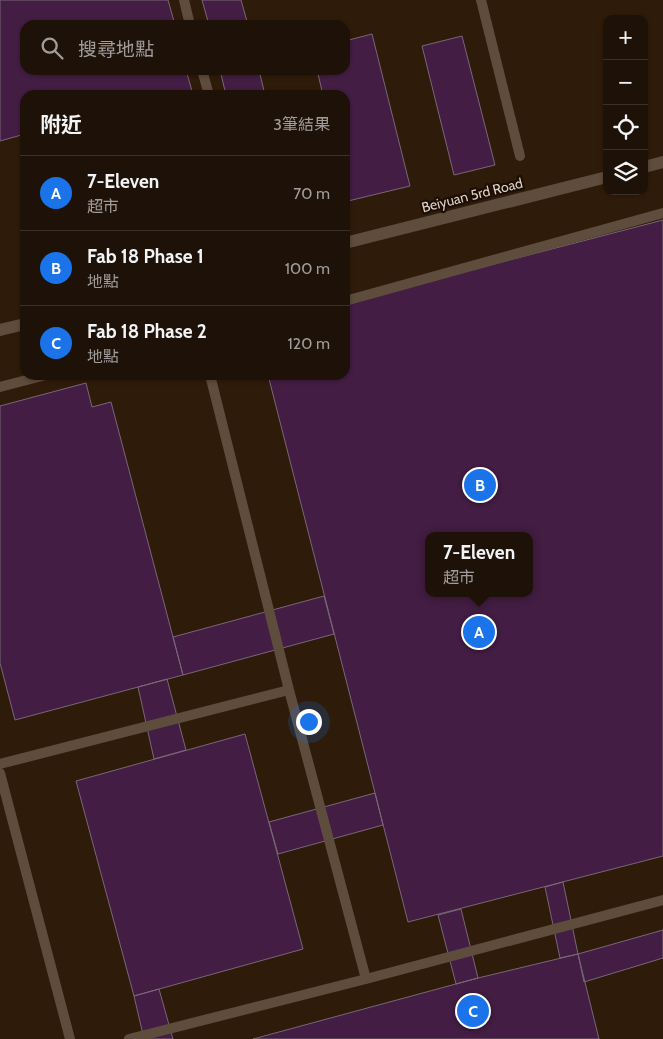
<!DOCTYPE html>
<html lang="zh-TW">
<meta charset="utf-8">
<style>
:root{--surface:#1d1108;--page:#2a1f16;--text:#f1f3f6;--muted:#a09d9c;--line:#3b3129;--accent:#1a73e8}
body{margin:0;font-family:Cabin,"Noto Sans TC",sans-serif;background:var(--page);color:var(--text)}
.controls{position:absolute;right:15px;top:15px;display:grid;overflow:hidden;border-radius:10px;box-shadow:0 1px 4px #0004}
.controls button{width:45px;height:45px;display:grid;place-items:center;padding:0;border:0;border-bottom:1px solid var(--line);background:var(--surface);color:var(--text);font:25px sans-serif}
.you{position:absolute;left:308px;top:721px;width:18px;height:18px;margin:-12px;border:4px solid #fff;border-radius:50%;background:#1a73e8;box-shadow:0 0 0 8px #1a73e833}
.badge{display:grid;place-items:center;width:32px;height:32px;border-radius:50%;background:var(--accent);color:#fff;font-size:16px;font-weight:700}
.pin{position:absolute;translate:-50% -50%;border:2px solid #fff;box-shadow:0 1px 5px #0006}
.popup{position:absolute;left:425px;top:532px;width:108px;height:65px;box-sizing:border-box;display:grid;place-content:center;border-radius:10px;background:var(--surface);filter:drop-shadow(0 1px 4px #0005);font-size:16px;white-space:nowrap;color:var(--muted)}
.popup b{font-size:19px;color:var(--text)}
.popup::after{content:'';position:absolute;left:50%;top:100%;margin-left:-10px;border:10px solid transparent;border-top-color:var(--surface)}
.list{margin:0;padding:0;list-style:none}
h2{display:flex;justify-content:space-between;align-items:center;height:65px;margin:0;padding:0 20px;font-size:21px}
h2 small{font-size:16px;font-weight:400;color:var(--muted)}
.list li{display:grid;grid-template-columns:32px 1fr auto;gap:15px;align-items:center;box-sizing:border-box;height:75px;padding:0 20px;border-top:1px solid var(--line)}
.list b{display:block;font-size:19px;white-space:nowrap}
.list p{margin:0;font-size:16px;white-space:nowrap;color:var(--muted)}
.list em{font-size:16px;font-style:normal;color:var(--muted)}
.icon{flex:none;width:28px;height:28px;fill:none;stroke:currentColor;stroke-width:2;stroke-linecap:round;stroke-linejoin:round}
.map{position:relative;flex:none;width:663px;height:1039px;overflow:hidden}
.search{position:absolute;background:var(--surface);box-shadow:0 1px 4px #0004;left:20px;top:20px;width:330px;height:55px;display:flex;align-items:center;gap:12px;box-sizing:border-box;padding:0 18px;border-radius:15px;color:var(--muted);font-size:19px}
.panel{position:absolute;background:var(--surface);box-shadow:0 1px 4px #0004;left:20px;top:90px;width:330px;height:290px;border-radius:15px}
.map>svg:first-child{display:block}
</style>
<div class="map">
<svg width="663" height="1039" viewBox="0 0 663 1039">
<rect width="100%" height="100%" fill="#27170b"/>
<path fill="#2f1b09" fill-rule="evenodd" d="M0 0H663V1039H0ZM607 19H644V191H607ZM25 25H345V70H25ZM25 95H345V375H25ZM429 536H529V593H429Z"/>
<path fill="#431d43" stroke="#786778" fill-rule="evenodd" d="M0 0H168L175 25H25V70H186L192 91 175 95H25V134L0 141Z
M202 0H241L248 25H209Z
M372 34 410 186 348 201 345 187V95H323L317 70H345V41Z
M462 36 495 165 454 175 422 46Z
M220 70H259L265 95H226Z
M663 220V856L408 922 268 375H345V303ZM429 536H529V593H429Z
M86 383 92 407 111 402 183 675 15 720 0 663V406Z
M324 596 334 634 183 675 173 637Z
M167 679 186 750 154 759 138 687Z
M245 734 303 949 134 996 76 781Z
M375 793 383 825 278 854 269 822Z
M563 882 578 954 560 958 545 887Z
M461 909 478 978 456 984 438 915Z
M663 930V958L584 982 578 954Z
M578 954 599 1039H253L478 978Z
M159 989 173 1039H144L134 996Z"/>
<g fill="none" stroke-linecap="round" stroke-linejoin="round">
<path stroke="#5e4c3d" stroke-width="10" d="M184 0 190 25
M481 0 520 156
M202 70 209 95
M345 301 663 213
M210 375 289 690 366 979
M0 387 46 375
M0 764 289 690
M0 773 70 1039
M129 1039 366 979 663 900"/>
<path stroke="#5e4c3d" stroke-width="12" d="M644 167 663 162
M345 243 607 177
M0 330 25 324"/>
</g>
<g text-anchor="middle" stroke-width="4.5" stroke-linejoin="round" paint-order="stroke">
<g font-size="14" fill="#dcd1c9" stroke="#1d0e03">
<text transform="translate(472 195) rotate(-14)" y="5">Beiyuan 5rd Road</text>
</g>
</g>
</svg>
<div class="controls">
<button>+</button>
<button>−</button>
<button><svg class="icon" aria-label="locate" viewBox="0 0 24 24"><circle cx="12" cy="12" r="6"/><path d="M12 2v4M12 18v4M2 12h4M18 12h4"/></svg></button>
<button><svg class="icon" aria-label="layers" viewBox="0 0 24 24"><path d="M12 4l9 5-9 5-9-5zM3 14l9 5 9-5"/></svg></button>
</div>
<div class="you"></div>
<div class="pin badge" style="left:479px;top:632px">A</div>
<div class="popup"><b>7-Eleven</b>超市</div>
<div class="pin badge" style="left:480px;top:485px">B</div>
<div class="pin badge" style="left:473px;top:1011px">C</div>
<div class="search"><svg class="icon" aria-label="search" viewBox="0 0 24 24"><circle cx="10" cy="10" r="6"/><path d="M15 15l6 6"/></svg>搜尋地點</div>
<section class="panel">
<h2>附近<small>3筆結果</small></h2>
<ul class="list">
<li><span class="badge">A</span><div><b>7-Eleven</b><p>超市</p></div><em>70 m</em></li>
<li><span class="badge">B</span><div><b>Fab 18 Phase 1</b><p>地點</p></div><em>100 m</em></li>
<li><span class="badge">C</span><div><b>Fab 18 Phase 2</b><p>地點</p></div><em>120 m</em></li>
</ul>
</section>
</div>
